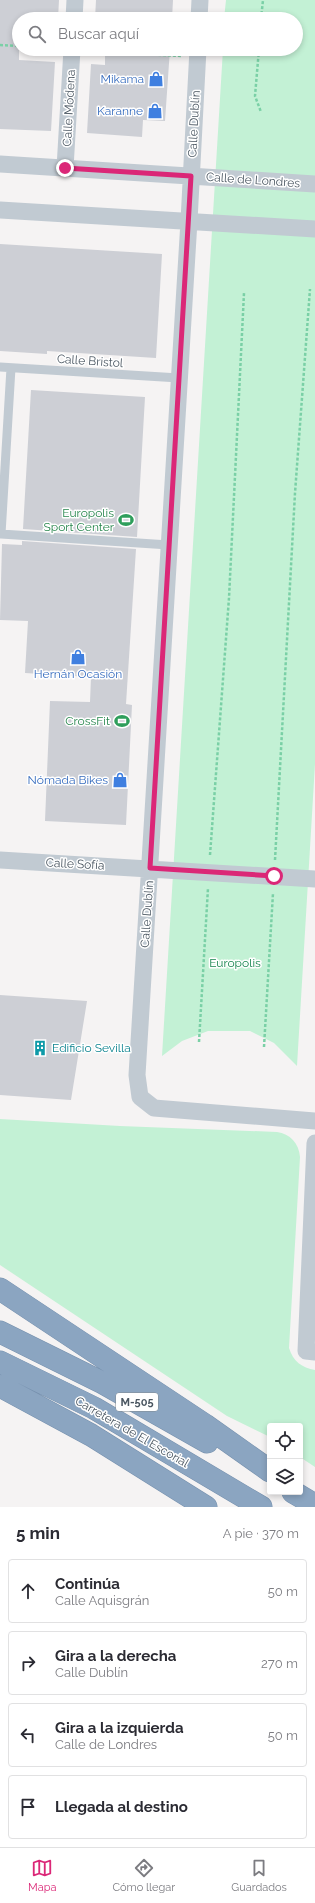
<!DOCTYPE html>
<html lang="es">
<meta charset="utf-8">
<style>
:root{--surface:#fff;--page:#f7f7f7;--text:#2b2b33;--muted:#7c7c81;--line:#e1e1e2;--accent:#db2777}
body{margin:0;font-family:Raleway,sans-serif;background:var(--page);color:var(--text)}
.controls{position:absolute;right:12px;bottom:12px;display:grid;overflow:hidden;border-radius:4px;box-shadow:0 2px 6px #0003}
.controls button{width:36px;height:36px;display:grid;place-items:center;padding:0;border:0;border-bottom:1px solid var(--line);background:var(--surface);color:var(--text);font:20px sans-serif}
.stop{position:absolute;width:12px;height:12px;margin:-9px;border:3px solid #db2777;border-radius:50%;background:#fff}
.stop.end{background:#db2777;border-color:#fff;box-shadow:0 1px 4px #0008}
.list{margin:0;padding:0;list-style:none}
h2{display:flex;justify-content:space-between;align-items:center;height:52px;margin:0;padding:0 16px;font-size:17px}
h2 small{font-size:13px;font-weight:400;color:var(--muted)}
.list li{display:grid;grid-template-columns:26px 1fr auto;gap:12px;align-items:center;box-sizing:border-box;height:64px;margin:0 8px 8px;padding:0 8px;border:1px solid var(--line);border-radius:4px}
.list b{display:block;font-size:15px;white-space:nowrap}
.list p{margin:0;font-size:13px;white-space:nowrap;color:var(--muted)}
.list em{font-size:13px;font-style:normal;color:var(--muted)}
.icon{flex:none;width:22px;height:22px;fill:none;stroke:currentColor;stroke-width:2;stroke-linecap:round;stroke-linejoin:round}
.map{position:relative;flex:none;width:315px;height:1507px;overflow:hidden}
.search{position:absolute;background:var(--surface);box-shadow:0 2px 6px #0003;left:12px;right:12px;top:12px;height:44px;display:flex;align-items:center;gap:10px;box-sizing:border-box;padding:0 14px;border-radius:22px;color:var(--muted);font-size:15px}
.sheet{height:340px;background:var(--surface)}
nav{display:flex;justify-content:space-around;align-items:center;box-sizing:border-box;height:56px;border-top:1px solid var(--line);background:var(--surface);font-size:11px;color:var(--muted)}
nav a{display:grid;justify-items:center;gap:2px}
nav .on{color:var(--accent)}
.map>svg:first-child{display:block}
</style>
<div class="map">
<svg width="315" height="1507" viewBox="0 0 315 1507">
<rect width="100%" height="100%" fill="#f5f3f3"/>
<path fill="#c3f1d5" d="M226 0H315V764L297 1066 274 1043 250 1031H208L182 1041 162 1056 223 49H296V19H224Z
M0 1119 120 1126 277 1132C290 1134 299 1143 300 1157L289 1348C293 1361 302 1368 315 1370V1467L300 1457V1426H270V1437L227 1416 0 1265Z"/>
<path fill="#cdcfd5" d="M0 0H59L58 19H19V60L55 62 51 131 0 129Z
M96 0H173L172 19H95Z
M105 49H170L165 121 143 120 142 137 87 133 91 64 105 65Z
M0 244 162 254 156 358 47 351V354L0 351Z
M31 390 145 397 137 537 23 529Z
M22 541 136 549 126 704 132 705 126 825 45 821 50 701 90 702 91 677 25 673 28 621 0 620 2 544 22 545Z
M0 995 87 1001 71 1100 0 1095Z"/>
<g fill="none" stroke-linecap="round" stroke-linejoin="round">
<g stroke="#7690ad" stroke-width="23">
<path id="highway" d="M0 1289 205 1425 270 1471
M0 1332 103 1383 207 1442
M0 1362 94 1408 261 1507
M0 1386 91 1435 206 1507
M293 1492 315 1505"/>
</g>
<path stroke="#7ad0a6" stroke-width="2.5" stroke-dasharray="3 2" stroke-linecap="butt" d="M261 19 263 0
M0 45 19 46
M259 49 255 96 261 112
M88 51 181 56
M210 855 229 598 244 293
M275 860 295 493 310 289
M199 1042 208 888
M264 1047 273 893"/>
<path stroke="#c1cad2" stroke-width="9" d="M0 367 179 378
M11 368 1 534 169 545"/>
<path stroke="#c1cad2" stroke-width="17" d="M74 19 75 0
M199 19 200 0
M198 49 189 221 137 1075 140 1097 154 1108 315 1121
M0 164 315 184
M65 168 72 49
M0 210 315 229
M0 860 315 879
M315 1143 306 1351 315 1352"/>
<use href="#highway" stroke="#8ba5c1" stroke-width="22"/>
</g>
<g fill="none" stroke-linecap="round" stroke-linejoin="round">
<path stroke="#db2777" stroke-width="5" d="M65 168 191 176 150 868 274 876"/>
</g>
<defs>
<g id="shop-bare" transform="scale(1.2)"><path d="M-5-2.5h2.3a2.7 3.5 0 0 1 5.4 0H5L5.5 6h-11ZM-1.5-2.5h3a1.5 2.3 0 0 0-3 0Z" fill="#3f7fe0" stroke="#fff" stroke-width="2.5" paint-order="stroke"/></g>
<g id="stadium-bare" transform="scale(1.2)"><path d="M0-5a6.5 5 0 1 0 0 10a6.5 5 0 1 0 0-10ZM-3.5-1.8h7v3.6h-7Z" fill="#2e9e5b" stroke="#fff" stroke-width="2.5" paint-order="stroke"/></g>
<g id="building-bare" transform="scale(1.2)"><path d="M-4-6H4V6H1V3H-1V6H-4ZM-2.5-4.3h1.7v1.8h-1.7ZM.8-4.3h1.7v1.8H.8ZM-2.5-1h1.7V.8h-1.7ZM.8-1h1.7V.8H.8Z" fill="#0f9aa8" stroke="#fff" stroke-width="2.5" paint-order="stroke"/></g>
</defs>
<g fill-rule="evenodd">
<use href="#shop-bare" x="156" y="79"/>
<use href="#shop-bare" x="155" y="111"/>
<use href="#stadium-bare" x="126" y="520"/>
<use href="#shop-bare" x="78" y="657"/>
<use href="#stadium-bare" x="122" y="721"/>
<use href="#shop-bare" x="120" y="780"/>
<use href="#building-bare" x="40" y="1048"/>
</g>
<g text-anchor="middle" stroke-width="3" stroke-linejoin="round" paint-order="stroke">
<rect fill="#fff" stroke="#808990" stroke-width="1" x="116" y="1393" width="42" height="18" rx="3"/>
<g font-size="11" font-weight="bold" fill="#4a5661">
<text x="137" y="1406">M-505</text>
</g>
<g font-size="12" fill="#366cbe" stroke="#fff" text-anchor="end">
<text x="144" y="83">Mikama</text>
<text x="143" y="115">Karanne</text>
<text x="78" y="678" text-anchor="middle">Hernán Ocasión</text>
<text x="108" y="784">Nómada Bikes</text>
</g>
<g font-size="12" fill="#4a5661" stroke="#fff">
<text transform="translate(69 108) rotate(-87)" y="4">Calle Módena</text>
<text transform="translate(194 124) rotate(-87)" y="4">Calle Dublín</text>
<text transform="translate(253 180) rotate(4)" y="4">Calle de Londres</text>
<text transform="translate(90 361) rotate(4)" y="4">Calle Bristol</text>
<text transform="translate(75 864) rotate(3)" y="4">Calle Sofía</text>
<text transform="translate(147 914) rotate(-86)" y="4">Calle Dublín</text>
<text transform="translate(132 1432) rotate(30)" y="4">Carretera de El Escorial</text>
</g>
<g font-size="12" fill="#27864d" stroke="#fff" text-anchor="end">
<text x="114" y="517">Europolis<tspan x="114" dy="14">Sport Center</tspan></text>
<text x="110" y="725">CrossFit</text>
</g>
<g font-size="12" fill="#17864f" stroke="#fff">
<text x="235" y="967">Europolis</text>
</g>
<g font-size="12" fill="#0d838f" stroke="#fff" text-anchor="start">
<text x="52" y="1052">Edificio Sevilla</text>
</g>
</g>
</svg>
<div class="controls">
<button><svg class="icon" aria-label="locate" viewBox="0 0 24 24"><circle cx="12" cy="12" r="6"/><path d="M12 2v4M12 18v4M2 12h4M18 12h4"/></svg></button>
<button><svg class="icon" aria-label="layers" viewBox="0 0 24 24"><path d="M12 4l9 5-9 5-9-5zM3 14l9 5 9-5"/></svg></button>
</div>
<div class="stop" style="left:274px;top:876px"></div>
<div class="stop end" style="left:65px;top:168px"></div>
<div class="search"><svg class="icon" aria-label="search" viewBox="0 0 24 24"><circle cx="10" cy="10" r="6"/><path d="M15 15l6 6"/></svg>Buscar aquí</div>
</div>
<section class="sheet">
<h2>5 min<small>A pie · 370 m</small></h2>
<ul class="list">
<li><svg class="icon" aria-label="ahead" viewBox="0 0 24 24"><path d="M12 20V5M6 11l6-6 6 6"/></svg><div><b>Continúa</b><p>Calle Aquisgrán</p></div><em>50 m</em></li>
<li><svg class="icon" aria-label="right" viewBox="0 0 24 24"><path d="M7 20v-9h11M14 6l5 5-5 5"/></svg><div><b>Gira a la derecha</b><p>Calle Dublín</p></div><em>270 m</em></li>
<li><svg class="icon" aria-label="left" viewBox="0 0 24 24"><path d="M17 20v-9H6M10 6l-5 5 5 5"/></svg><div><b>Gira a la izquierda</b><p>Calle de Londres</p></div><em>50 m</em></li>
<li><svg class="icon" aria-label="arrive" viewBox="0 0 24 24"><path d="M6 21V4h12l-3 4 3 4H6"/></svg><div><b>Llegada al destino</b></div></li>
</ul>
</section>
<nav>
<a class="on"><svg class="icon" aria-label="map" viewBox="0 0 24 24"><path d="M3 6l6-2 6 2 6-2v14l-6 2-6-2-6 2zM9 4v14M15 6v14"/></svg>Mapa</a>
<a><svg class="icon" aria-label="directions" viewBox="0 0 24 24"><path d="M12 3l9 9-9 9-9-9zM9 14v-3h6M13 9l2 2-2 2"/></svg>Cómo llegar</a>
<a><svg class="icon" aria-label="saved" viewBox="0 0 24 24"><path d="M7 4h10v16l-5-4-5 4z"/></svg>Guardados</a>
</nav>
